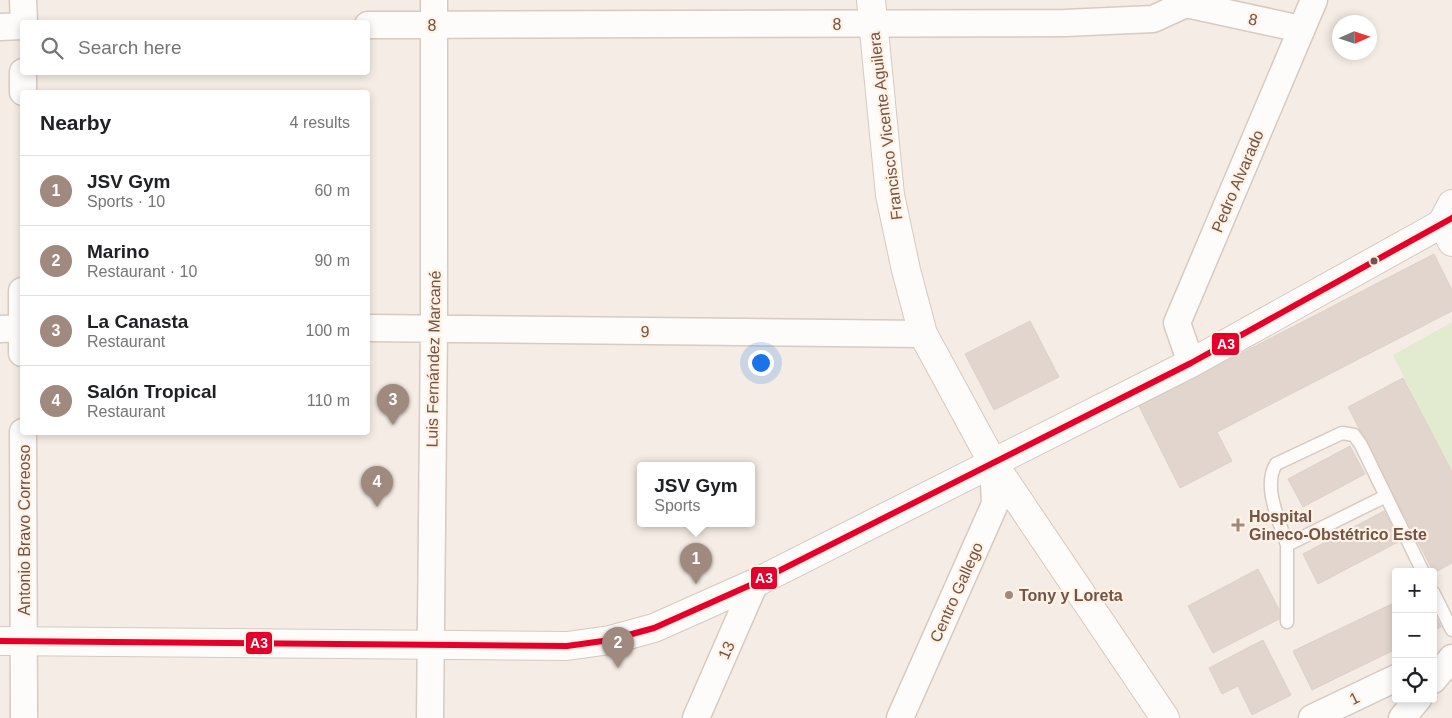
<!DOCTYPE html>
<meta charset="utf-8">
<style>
:root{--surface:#fff;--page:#f6f6f6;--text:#202124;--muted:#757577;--line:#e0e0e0;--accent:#a0897e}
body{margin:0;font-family:Arial,sans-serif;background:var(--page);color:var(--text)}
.controls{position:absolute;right:15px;bottom:15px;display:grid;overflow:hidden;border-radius:5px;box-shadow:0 2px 8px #0003}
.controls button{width:45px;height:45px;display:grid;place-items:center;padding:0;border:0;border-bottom:1px solid var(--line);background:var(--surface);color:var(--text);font:25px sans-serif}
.compass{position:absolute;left:1332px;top:15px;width:45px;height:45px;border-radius:50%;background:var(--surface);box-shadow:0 2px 8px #0003;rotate:87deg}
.you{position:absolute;left:760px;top:362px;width:18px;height:18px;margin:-12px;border:4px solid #fff;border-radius:50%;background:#1a73e8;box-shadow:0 0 0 8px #1a73e833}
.badge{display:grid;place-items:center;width:32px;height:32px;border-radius:50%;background:var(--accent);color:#fff;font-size:16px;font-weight:700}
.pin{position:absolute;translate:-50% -41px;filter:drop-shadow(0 1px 2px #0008)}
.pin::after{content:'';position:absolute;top:26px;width:18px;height:15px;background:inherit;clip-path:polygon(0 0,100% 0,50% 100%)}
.popup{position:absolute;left:637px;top:462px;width:118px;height:65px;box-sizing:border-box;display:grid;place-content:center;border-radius:5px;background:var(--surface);filter:drop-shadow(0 1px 4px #0005);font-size:16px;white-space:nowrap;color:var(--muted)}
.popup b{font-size:19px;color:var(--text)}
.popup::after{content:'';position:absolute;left:50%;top:100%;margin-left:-10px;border:10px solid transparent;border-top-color:var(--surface)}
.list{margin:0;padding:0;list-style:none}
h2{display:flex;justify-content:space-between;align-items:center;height:65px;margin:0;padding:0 20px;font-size:21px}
h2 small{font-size:16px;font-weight:400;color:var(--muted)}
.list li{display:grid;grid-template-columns:32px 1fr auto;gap:15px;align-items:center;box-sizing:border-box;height:70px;padding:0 20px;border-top:1px solid var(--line)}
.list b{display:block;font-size:19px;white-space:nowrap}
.list p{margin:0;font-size:16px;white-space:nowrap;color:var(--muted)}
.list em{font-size:16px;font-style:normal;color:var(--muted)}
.icon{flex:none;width:28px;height:28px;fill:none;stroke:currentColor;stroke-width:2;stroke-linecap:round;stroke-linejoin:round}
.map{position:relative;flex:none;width:1452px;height:718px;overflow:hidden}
.search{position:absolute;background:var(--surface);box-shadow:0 2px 8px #0003;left:20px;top:20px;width:350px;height:55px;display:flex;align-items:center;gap:12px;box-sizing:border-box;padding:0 18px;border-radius:5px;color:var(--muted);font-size:19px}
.panel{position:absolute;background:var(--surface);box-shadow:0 2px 8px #0003;left:20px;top:90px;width:350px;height:345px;border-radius:5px}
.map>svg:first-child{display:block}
</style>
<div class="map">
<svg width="1452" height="718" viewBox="0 0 1452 718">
<rect width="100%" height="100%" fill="#f5ede5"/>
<path fill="#e2ebcf" d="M1452 322V476L1393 355Z"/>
<path fill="#e1d5cd" stroke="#ded0c7" d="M1434 254 1452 290V311L1217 432 1232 461 1180 488 1139 406Z
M1030 321 1059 377 994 410 965 354Z
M1403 378 1452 472V563L1434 573 1348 407Z
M1350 446 1365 474 1303 507 1288 479Z
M1384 511 1400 541 1318 584 1303 554Z
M1258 569 1283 617 1213 653 1188 606Z
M1396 602V649L1312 690 1293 651Z
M1433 611 1441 627 1433 631Z
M1263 640 1291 695 1252 715 1238 686 1222 694 1209 668Z"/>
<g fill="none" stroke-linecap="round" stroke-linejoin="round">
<g stroke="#d6cac3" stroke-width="15">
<path id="service" d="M1287 545C1280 522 1262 487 1276 464L1342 433 1354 435 1361 445 1423 572
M1433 592 1452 630
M1287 622V545L1386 496"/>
</g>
<g stroke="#d6cac3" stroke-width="29">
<path id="minor" d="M23 0 24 22
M368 25 1065 23 1153 19 1186 4 1301 29
M0 27 22 26
M23 92V72
M22 291V353
M368 328 923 334
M0 329 22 328
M1191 363 1177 323 1314 0
M23 432 24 718
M1433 680 1452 658
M430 718 434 328V0
M696 718 755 583
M900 718 995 504 993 463
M1312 718 1396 678
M1402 718 1418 699"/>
</g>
<g stroke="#d6cac3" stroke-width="30">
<path id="tertiary" d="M1452 204 1442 223 1452 242"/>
</g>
<g stroke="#d5c9c2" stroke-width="30">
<path id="secondary" d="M871 0 890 195 906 270 923 334 993 463 1165 718
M0 641 567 646 610 640 654 628 755 583 1191 363 1452 218"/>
</g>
<use href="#service" stroke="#fefcfb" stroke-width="12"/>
<use href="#minor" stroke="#fefcfb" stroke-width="26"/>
<use href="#tertiary" stroke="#fefcfb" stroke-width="28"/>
<use href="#secondary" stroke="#fefcfb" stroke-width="28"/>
<g stroke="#fff2e4" stroke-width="10">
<path id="bus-1" d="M0 641 567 646 610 640 654 628 755 583 1191 363 1452 218"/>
</g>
<use href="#bus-1" stroke="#e4002b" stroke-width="6"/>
</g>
<circle fill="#725346" stroke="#fff2e4" stroke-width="2" cx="1374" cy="261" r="4.5"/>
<g fill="#a0897e" stroke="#fff2e4" stroke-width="2">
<path d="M1235.5 517.5h5v5h5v5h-5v5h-5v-5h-5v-5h5z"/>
<circle cx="1009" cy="595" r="5"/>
</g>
<g text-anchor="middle" stroke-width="4.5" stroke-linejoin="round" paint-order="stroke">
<g font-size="16" fill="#725346" stroke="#fff2e4">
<text transform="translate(1253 19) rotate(12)" y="6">8</text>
<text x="837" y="30">8</text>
<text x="432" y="31">8</text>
<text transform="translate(885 126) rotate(-97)" y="6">Francisco Vicente Aguilera</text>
<text transform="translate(1237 181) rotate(-67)" y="6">Pedro Alvarado</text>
<text transform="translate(645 331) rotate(1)" y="6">9</text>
<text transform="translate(433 359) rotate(-89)" y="6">Luis Fernández Marcané</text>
<text transform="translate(24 530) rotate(-90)" y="6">Antonio Bravo Correoso</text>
<text transform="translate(956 592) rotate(-66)" y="6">Centro Gallego</text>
<text transform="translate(726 650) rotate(-66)" y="6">13</text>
<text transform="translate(1354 698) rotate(-26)" y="6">1</text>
</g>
<g font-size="16" font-weight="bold" fill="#725346" stroke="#fff2e4" text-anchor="start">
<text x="1249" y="522">Hospital<tspan x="1249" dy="18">Gineco-Obstétrico Este</tspan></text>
<text x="1019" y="601">Tony y Loreta</text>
</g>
</g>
<g stroke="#fff2e4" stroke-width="2">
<rect x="1211" y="332" width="29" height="24" rx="5" fill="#e4002b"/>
<rect x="750" y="566" width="28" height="24" rx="5" fill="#e4002b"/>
<rect x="245" y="631" width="28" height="24" rx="5" fill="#e4002b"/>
</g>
<g font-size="14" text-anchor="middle" font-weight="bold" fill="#fff">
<text x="1226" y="349">A3</text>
<text x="764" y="583">A3</text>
<text x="259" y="648">A3</text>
</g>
</svg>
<div class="controls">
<button>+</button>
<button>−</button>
<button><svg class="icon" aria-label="locate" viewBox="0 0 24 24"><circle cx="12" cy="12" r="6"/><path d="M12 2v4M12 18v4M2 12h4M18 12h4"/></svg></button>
</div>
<svg class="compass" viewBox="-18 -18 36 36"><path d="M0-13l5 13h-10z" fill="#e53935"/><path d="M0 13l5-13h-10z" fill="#757577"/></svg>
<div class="you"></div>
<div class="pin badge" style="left:696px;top:584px">1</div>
<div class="popup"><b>JSV Gym</b>Sports</div>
<div class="pin badge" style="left:618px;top:668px">2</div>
<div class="pin badge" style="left:393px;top:425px">3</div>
<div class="pin badge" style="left:377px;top:507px">4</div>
<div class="search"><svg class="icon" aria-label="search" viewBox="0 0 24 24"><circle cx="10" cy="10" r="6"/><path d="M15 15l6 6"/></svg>Search here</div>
<section class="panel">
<h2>Nearby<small>4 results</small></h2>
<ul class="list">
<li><span class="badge">1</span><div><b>JSV Gym</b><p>Sports · 10</p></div><em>60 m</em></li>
<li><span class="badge">2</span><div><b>Marino</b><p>Restaurant · 10</p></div><em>90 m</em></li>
<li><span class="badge">3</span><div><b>La Canasta</b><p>Restaurant</p></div><em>100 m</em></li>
<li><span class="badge">4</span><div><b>Salón Tropical</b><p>Restaurant</p></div><em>110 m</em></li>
</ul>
</section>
</div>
